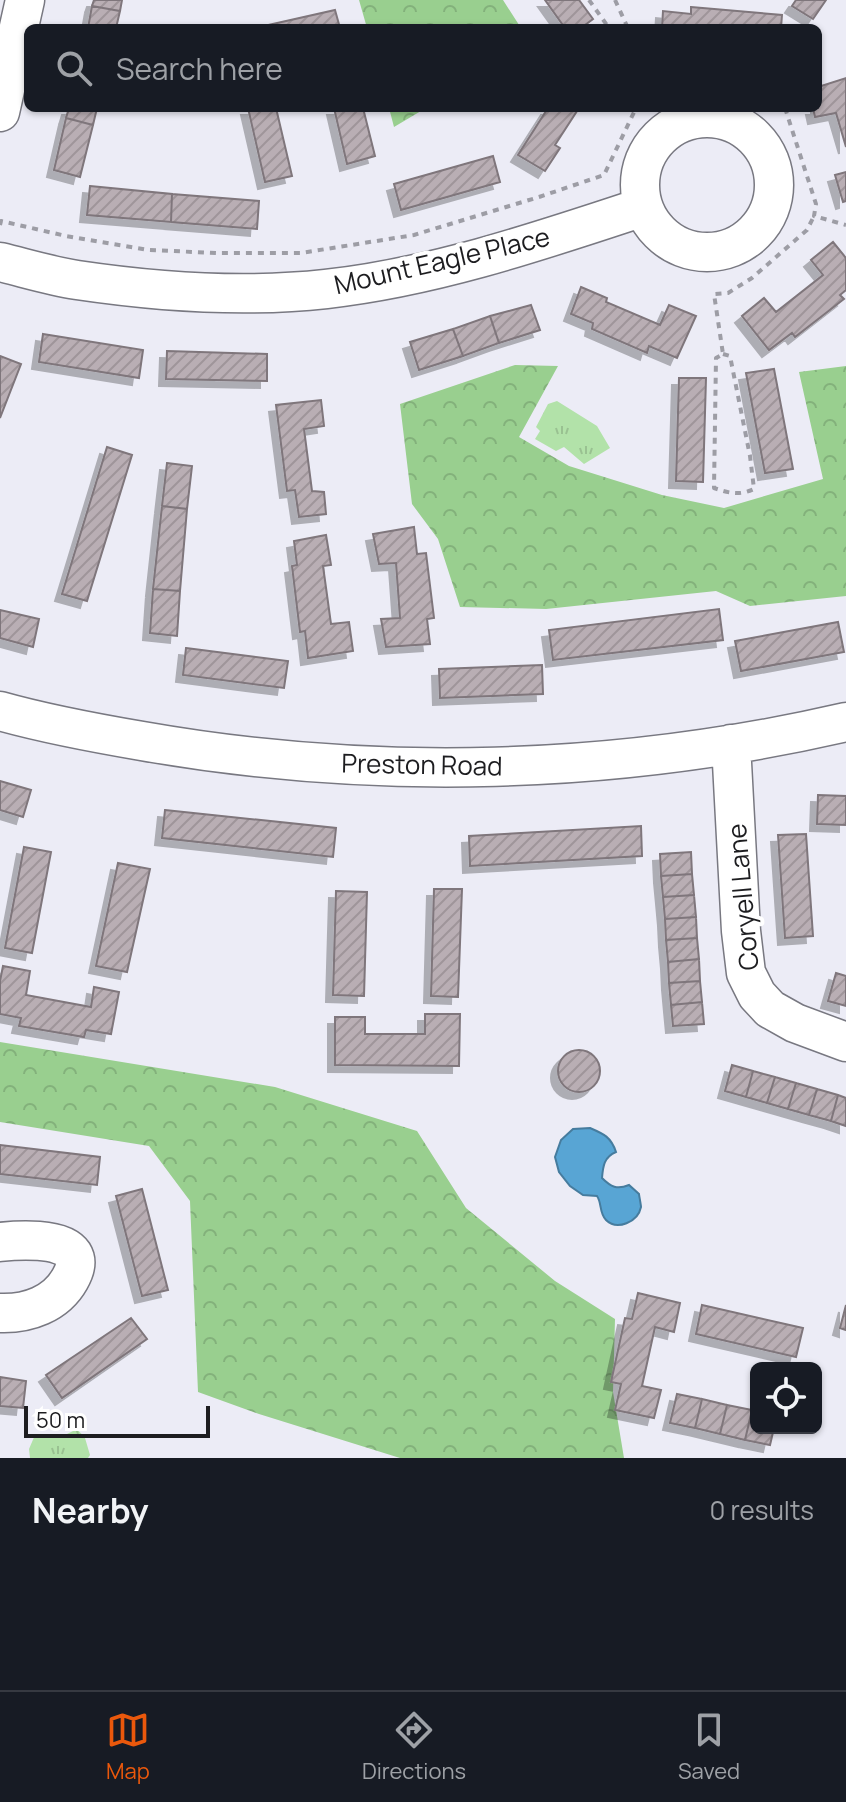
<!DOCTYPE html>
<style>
:root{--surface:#171b24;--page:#20242c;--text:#f1f3f6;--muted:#9ea1a6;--line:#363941;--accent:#ea580c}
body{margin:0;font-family:Manrope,sans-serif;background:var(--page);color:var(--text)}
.controls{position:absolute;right:24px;bottom:24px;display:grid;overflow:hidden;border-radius:12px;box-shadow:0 2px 6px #0004}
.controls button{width:72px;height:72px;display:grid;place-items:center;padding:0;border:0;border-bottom:2px solid var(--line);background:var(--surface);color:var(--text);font:40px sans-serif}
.scale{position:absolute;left:24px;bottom:20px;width:186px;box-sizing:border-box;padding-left:8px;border:4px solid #1d1d20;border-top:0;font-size:22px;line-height:28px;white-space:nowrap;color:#1d1d20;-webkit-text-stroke:6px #fff;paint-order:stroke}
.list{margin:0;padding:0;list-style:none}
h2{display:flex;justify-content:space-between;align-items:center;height:104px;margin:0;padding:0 32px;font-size:34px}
h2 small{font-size:26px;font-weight:400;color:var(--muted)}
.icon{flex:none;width:44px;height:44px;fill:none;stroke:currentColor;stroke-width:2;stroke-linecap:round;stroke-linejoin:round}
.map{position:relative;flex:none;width:846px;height:1458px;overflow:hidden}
.search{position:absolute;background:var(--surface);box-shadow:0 2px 6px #0004;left:24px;right:24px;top:24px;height:88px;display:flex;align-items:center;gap:20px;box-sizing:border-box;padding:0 28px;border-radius:12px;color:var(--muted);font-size:30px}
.sheet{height:232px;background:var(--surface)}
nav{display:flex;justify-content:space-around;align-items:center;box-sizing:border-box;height:112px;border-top:2px solid var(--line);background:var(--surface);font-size:22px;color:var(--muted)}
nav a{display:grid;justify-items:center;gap:4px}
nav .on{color:var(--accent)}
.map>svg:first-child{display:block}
</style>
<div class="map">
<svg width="846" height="1458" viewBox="0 0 846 1458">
<defs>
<pattern id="forest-crowns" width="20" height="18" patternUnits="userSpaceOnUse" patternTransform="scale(2)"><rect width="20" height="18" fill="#99cf8f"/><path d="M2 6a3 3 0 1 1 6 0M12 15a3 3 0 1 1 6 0" fill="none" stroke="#83b17b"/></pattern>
<pattern id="park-tufts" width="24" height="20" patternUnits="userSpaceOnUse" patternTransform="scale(2)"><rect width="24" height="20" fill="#b2e2a9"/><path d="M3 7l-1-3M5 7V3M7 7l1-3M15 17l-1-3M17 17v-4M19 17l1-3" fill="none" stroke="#99c191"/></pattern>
<pattern id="building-hatch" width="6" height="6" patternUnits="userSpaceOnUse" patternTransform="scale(2)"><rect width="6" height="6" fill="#b9aeb4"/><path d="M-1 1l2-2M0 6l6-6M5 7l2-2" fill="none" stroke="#9f959a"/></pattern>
<filter id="shadow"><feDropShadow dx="-7" dy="7" stdDeviation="0" flood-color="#0004"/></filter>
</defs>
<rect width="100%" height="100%" fill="#ececf6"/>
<path fill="url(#forest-crowns)" d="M359 0H503L521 28H367Z
M389 108H426L394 127Z
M515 365 558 366 519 437 569 466 662 495 724 508 823 479 799 372 846 366V596L750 606 716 591 546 609 460 607 438 539 412 504 400 404Z
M0 1042 275 1087 417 1131 466 1208 555 1281 615 1319 613 1392 624 1458H400L259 1414 198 1392 190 1201 149 1146 0 1122Z"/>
<path fill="url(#park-tufts)" d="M557 401 597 426 610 448 584 464 564 447 556 451 535 439 540 431 536 427 548 404Z
M77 1429 85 1438 90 1455 88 1458H30L29 1449 35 1435 61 1437Z"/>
<path fill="#58a5d4" stroke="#467c9e" stroke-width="2" d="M590 1128C604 1134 611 1137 616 1152 604 1157 603 1166 602 1178 611 1187 617 1190 629 1185L639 1194C639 1195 641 1205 641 1207 638 1222 617 1231 606 1220 599 1213 602 1203 597 1196L583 1195 570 1186 559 1172 555 1157 561 1140 573 1129Z"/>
<path fill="url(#building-hatch)" stroke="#7f767b" stroke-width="2" filter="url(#shadow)" d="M94 0H122L120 11 92 6Z
M545 0H579L593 19 581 28H565Z
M796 0H826L813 19 792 6Z
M92 6 120 11 116 28H88Z
M691 7 782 15 781 28H662L663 11 691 14Z
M335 10 340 28H255Z
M846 78V147L836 113 815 117 813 108H818V87Z
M69 108H97L93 125 66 118Z
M248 108H276L292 176 265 182Z
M334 108H363L375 156 347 164Z
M548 108H579L555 145 560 148 545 171 518 155Z
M66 118 93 125 80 177 54 170Z
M493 156 500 182 401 210 394 184Z
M846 172V201L843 202 835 175Z
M90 186 172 194 171 222 87 215Z
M172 194 259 201 257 229 171 222Z
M833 242 846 258V290L840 295 844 299 795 337 792 333 769 350 742 316 764 298 776 312 823 275 811 260Z
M581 287 607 298 606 302 660 325 669 305 696 316 677 358 649 346 647 353 592 329 593 323 571 314Z
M531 305 540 330 499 343 490 316Z
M490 316 499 343 463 356 453 329Z
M453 329 463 356 419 370 410 342Z
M43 334 143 350 139 378 39 362Z
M167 351 267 354V381L166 379Z
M0 356 21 364 0 418Z
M774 369 793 469 765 473 746 373Z
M679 378H706L703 482 676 481Z
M321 400 324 426 304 429 312 491 324 492 326 514 299 517 295 490 287 491 276 405Z
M107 447 132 455 87 601 62 594Z
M167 463 192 466 187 509 162 506Z
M162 506 187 509 180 591 153 589Z
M414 527 417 554 426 553 434 618 427 619 430 644 386 647 381 619 400 618 396 563 379 564 373 534Z
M326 535 331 565 323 566 331 624 349 622 353 651 308 658 305 631 300 632 292 566 297 565 294 541Z
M153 589 180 591 177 636 150 633Z
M719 609 723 640 553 660 549 630Z
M0 610 39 619 33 647 0 638Z
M838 622 844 652 741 671 735 641Z
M186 648 288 661 284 688 183 675Z
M542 665 543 694 440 698 439 669Z
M0 781 31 790 23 817 0 810Z
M818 795 846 796V825L817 824Z
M165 810 336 828 333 857 162 838Z
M641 826 642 856 470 866 469 836Z
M806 834 813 936 785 938 778 835Z
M24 847 51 852 32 953 5 948Z
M691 852 692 874 661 876 660 854Z
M118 863 150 869 127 972 96 966Z
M692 874 694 895 663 897 661 876Z
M434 889H462L458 997 431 996Z
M336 891 367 892 364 996 333 995Z
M694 895 696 917 665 919 663 897Z
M696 917 697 938 666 940 665 919Z
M697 938 699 959 668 962 666 940Z
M699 959 700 981 669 983 668 962Z
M3 966 30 971 26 995 91 1007 94 987 119 992 111 1034 86 1030 84 1037 19 1026 21 1018 0 1014V981Z
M836 973 846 976V1006L828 1001Z
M700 981 702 1002 671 1005 669 983Z
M702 1002 704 1024 673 1026 671 1005Z
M425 1014H460L459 1066 335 1065V1017H365V1034H425Z
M558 1071a21 21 0 1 1 42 0a21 21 0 1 1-42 0Z
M732 1065 753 1071 746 1097 725 1091Z
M753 1071 775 1077 767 1103 746 1097Z
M775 1077 796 1083 788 1109 767 1103Z
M796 1083 817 1089 809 1115 788 1109Z
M817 1089 838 1095 831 1121 809 1115Z
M838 1095 846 1098V1126L831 1121Z
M0 1145 100 1157 97 1185 0 1174Z
M142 1189 168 1290 142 1296 116 1196Z
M638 1293 680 1303 674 1332 655 1327 642 1386 661 1390 654 1418 615 1410 621 1384 611 1382 625 1318 632 1319Z
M702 1305 803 1328 796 1357 696 1334Z
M846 1305V1330L840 1328Z
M131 1318 147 1339 62 1398 46 1375Z
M0 1377 26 1381 23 1408 0 1406Z
M677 1394 702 1399 695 1428 670 1423Z
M702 1399 727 1405 720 1434 695 1428Z
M727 1405 752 1410 745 1440 720 1434Z
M752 1410 756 1411V1428H774L770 1445 745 1440Z"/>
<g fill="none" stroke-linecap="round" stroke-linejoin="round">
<g stroke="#787881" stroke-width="41">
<path id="minor" d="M0 112 25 0
M640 185a67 67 0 1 1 134 0a67 67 0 1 1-134 0Z
M0 262C25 268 51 276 77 280 158 292 244 298 326 289 434 277 540 241 643 207
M0 711C46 724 95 733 142 741 375 782 616 775 846 722
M731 744 741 931 746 973 757 995 770 1009 795 1023 846 1042
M0 1242C17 1240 62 1237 73 1254 78 1262 74 1272 70 1279 56 1304 28 1314 0 1313"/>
</g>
<path stroke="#9d9da5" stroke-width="4" stroke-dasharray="6 6" stroke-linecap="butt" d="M589 0 609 28
M615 0 627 26 625 28
M662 108 673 126
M785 108 816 204 814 216 846 225
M0 225 1 221 66 236 148 250 218 253H301L414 235 539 197 604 175 636 108
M723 354 730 356 750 456 754 489C739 496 729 493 714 488L716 358 723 354 714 294 728 293 752 278 807 230 814 216"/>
<use href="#minor" stroke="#fff" stroke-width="38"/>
</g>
<g text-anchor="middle" stroke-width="8" stroke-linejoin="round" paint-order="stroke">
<g font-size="26" fill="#1d1d20" stroke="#fff">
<text transform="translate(442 261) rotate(-13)" y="9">Mount Eagle Place</text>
<text transform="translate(422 765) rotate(1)" y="9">Preston Road</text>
<text transform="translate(743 897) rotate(-95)" y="9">Coryell Lane</text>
</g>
</g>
</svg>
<div class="controls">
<button><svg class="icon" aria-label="locate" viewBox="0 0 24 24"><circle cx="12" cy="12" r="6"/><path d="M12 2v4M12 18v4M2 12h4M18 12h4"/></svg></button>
</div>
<div class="scale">50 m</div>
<div class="search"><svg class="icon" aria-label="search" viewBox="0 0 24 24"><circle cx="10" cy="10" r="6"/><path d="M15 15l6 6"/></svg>Search here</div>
</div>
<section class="sheet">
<h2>Nearby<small>0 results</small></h2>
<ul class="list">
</ul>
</section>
<nav>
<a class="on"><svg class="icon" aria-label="map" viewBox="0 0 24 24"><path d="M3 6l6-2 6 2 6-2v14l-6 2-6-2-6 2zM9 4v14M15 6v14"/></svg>Map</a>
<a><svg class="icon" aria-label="directions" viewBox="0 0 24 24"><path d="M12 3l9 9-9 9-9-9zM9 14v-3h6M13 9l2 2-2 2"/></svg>Directions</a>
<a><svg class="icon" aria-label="saved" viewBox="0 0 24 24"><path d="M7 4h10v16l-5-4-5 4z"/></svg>Saved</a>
</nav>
